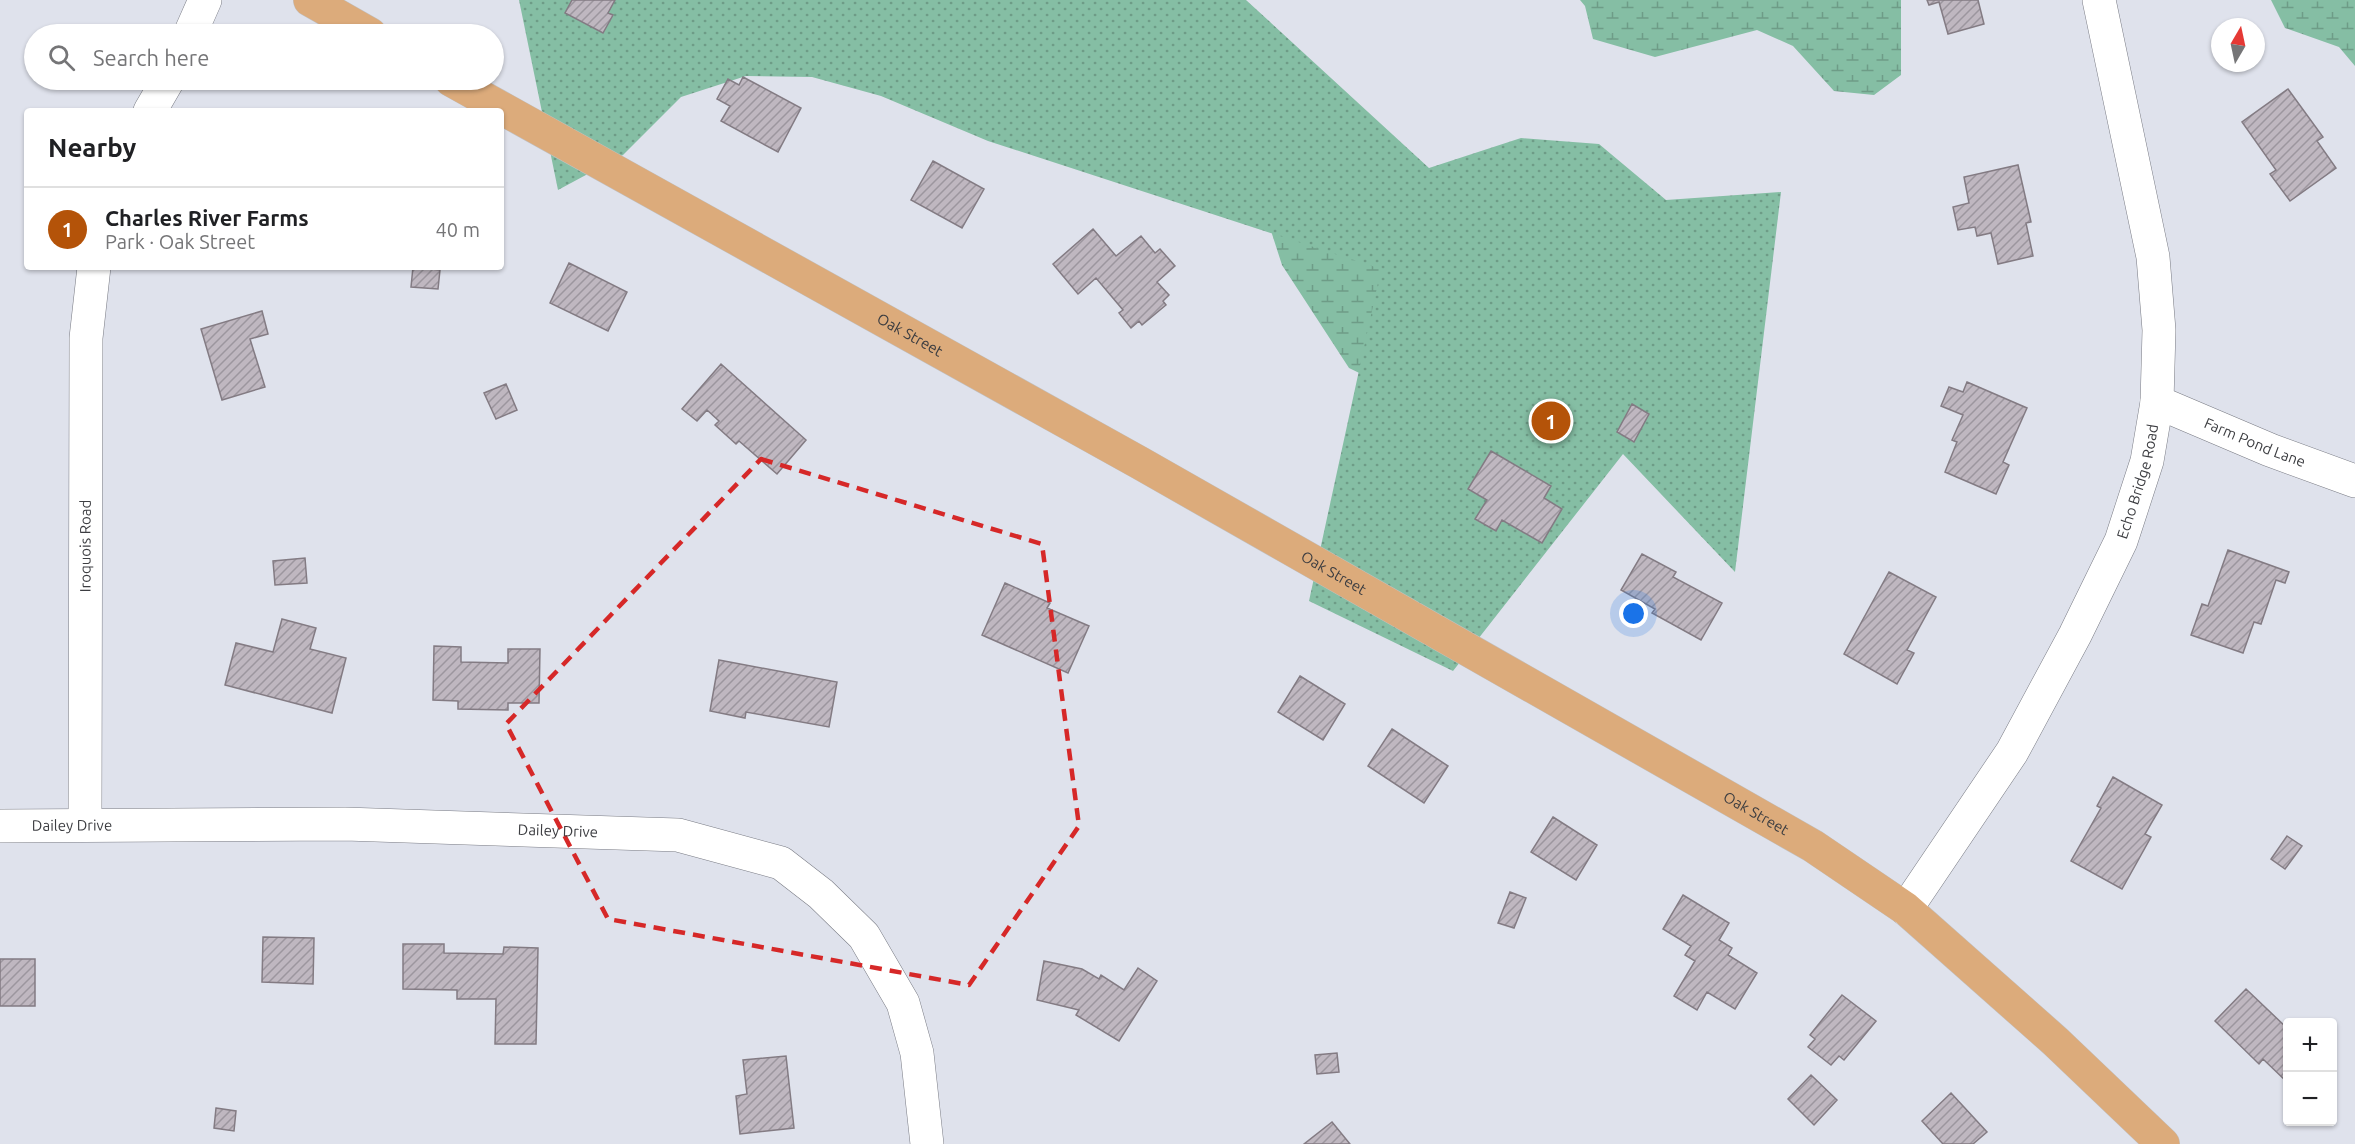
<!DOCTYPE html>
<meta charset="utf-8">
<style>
:root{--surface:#fff;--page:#f2f2f2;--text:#202124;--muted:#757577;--line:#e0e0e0;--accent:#b45309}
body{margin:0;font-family:Ubuntu,sans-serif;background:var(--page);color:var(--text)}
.controls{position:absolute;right:18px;bottom:18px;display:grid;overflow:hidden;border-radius:6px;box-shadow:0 2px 4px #0004}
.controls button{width:54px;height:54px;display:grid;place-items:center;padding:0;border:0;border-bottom:2px solid var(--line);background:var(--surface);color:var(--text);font:30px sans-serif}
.compass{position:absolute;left:2211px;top:18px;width:54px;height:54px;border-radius:50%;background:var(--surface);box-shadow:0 2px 4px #0004;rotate:9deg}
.you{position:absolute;left:1634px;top:614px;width:21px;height:21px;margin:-15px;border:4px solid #fff;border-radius:50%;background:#1a73e8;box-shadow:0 0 0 9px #1a73e833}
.badge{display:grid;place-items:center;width:39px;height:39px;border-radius:50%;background:var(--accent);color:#fff;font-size:20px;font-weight:700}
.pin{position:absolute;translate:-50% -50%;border:3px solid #fff;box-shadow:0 2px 6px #0006}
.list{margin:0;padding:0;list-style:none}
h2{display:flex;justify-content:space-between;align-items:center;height:78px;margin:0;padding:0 24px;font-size:26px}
h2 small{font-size:20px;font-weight:400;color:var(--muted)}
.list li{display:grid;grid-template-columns:39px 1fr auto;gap:18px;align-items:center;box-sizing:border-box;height:84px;padding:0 24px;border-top:2px solid var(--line)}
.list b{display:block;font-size:22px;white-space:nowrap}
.list p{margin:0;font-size:20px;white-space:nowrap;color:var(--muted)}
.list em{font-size:20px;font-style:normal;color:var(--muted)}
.icon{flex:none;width:33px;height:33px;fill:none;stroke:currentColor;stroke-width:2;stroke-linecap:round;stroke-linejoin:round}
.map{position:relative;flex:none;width:2355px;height:1144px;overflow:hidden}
.search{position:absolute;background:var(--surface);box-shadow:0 2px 4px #0004;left:24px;top:24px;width:480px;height:66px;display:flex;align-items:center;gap:15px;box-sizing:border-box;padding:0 21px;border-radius:33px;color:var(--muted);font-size:22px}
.panel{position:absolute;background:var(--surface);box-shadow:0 2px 4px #0004;left:24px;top:108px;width:480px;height:162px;border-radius:6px}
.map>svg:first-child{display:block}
</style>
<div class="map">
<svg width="2355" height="1144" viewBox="0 0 2355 1144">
<defs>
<pattern id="wetland-marsh" width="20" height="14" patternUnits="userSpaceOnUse" patternTransform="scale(1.5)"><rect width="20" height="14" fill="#85bea4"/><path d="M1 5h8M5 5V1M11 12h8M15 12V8" fill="none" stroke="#6e9c87"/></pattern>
<pattern id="park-dots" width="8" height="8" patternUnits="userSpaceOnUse" patternTransform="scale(1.5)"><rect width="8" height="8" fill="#85bea4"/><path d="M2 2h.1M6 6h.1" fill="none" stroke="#6e9c87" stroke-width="1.8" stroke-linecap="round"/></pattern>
<pattern id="building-hatch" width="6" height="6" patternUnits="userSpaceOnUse" patternTransform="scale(1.5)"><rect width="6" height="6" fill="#bfb7c0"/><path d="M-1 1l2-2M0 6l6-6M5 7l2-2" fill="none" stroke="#9c969e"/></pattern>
</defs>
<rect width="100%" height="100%" fill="#dfe2ec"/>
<path fill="url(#wetland-marsh)" d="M1580 0H1901V75L1874 95 1834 91 1793 46 1757 30 1655 57 1593 39 1585 6Z
M2271 0H2355V66L2339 47 2285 28Z
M1396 143 1384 385 1349 368 1282 265 1262 203Z"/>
<path fill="url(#park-dots)" d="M519 0H1246L1429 168 1521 138 1599 144 1666 200 1781 192 1735 572 1623 454 1453 671 1309 601 1381 269 988 141 881 96 812 77 746 76 681 97 623 155 558 190Z"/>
<path fill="url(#building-hatch)" stroke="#837b83" stroke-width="1.5" d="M572 0H615L608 13 613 15 603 33 565 13Z
M1927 0H1978L1984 24 1948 34 1939 2 1929 5Z
M743 77 801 108 778 152 721 121 730 106 717 99 728 79 739 85Z
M2288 89 2323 137 2317 141 2336 168 2290 201 2270 174 2276 170 2242 122Z
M933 161 984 189 962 228 911 200Z
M2018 165 2031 222 2026 223 2033 256 1998 264 1991 233 1977 236 1975 227 1958 230 1953 207 1969 203 1964 177Z
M1093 229 1116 256 1141 236 1155 253 1160 249 1175 266 1157 282 1169 295 1163 301 1166 305 1142 325 1139 321 1131 328 1119 313 1123 310 1096 278 1078 294 1053 264Z
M569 263 627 292 608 331 550 303Z
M413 267 440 270 438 289 411 287Z
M262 311 268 334 250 339 265 387 222 400 201 329Z
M721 364 806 440 777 474 739 441 736 444 715 425 719 421 707 410 697 421 682 409Z
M1967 382 2027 408 2003 462 2009 465 1996 494 1945 472 1957 442 1952 440 1963 415 1941 406 1949 387 1963 392Z
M506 384 517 410 496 419 484 393Z
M1632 404 1649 414 1634 442 1617 432Z
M1491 451 1551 486 1544 498 1562 509 1542 543 1502 520 1496 531 1475 519 1487 500 1468 489Z
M2228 550 2289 572 2285 583 2276 580 2261 624 2254 622 2243 653 2191 635 2202 604 2208 606Z
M1642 554 1676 572 1673 577 1722 603 1701 640 1652 613 1655 609 1621 590Z
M305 558 307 583 275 585 273 561Z
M1889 572 1936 597 1907 650 1914 653 1897 684 1844 654Z
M1005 583 1050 603 1047 608 1089 626 1068 673 982 635Z
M282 619 316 628 310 649 346 658 332 713 225 685 236 643 273 652Z
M434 646 461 647V662L508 663V649H540L539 703H508V710L458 709V701L433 700Z
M719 660 837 682 829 727 746 712 745 718 710 711Z
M1300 676 1345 704 1323 740 1278 712Z
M1392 729 1448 766 1424 803 1368 766Z
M2113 777 2162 805 2145 834 2151 837 2122 889 2071 861 2101 808 2097 806Z
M1553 817 1597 845 1576 880 1531 852Z
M2287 836 2302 846 2285 869 2271 859Z
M1510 892 1526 898 1514 928 1498 923Z
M1683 895 1729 923 1719 940 1732 948 1728 955 1757 973 1735 1009 1707 992 1697 1010 1674 996 1695 961 1685 955 1691 946 1663 929Z
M263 937 314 938 313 984 262 982Z
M403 944H444V953L503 954 504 947 538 948 536 1044H495L496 999H457V990L403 989Z
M0 959H35V1006H0Z
M1044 961 1082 969 1099 979 1101 975 1124 990 1138 968 1157 981 1119 1041 1076 1015 1079 1010 1037 1000Z
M2246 989 2288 1029V1083L2263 1059 2259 1064 2215 1021Z
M1842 995 1876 1021 1844 1060 1839 1056 1831 1065 1808 1047 1815 1039 1810 1035Z
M1337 1053 1339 1072 1317 1074 1315 1055Z
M786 1056 794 1128 740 1134 736 1096 747 1094 743 1060Z
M1811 1075 1837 1100 1814 1125 1788 1099Z
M1951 1093 1987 1132 1973 1144H1943L1922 1121Z
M216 1108 236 1111 234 1131 214 1128Z
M1332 1122 1350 1144H1304Z"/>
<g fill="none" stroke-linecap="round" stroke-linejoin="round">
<g stroke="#797b84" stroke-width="34">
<g id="minor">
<path d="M190 34 205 0"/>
<path d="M150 111 168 80"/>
<path id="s1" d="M2157 402 2270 450 2355 481"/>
<path id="s2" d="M85 825 86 338 94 267"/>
<path id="s3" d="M0 826 345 824 678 835 781 863 821 894 864 936 903 1003 917 1053 927 1144"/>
<path id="s4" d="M1906 909 2012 752 2075 635 2121 541 2147 461 2157 402 2159 330 2153 257 2099 0"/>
</g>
</g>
<g stroke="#c1c1c2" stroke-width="34">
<g id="major">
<path d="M310 0 370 34"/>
<path id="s5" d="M451 80 1140 463 1813 846 1906 909 2055 1041 2163 1144"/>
</g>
</g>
<use href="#minor" stroke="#fff" stroke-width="33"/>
<use href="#major" stroke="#dcab7b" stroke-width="33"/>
</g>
<path fill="none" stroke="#d62828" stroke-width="4.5" stroke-dasharray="12 8" stroke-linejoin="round" d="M761 459 1042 544 1079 826 969 985 608 919 506 724Z"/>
<g text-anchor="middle" stroke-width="6" stroke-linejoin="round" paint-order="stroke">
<g font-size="15" fill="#3c3d41" stroke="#dfe2ec">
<text dy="5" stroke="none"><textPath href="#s5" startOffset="525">Oak Street</textPath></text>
<text dy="5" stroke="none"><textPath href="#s1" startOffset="106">Farm Pond Lane</textPath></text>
<text dy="5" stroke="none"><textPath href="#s4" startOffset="489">Echo Bridge Road</textPath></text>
<text dy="5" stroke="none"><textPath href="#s2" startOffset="279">Iroquois Road</textPath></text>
<text dy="5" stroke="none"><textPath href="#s5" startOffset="1011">Oak Street</textPath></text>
<text dy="5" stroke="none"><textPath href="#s5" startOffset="1497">Oak Street</textPath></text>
<text dy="5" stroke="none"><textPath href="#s3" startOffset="72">Dailey Drive</textPath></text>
<text dy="5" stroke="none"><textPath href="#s3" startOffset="558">Dailey Drive</textPath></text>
</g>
</g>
</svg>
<div class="controls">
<button>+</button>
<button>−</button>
</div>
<svg class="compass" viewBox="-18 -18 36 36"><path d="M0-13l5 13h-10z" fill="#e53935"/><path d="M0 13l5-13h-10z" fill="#757577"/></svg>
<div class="you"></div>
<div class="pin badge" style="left:1551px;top:421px">1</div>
<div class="search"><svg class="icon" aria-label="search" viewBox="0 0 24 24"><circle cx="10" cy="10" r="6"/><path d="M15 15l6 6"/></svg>Search here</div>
<section class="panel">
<h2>Nearby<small></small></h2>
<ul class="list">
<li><span class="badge">1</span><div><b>Charles River Farms</b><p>Park · Oak Street</p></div><em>40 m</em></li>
</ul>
</section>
</div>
